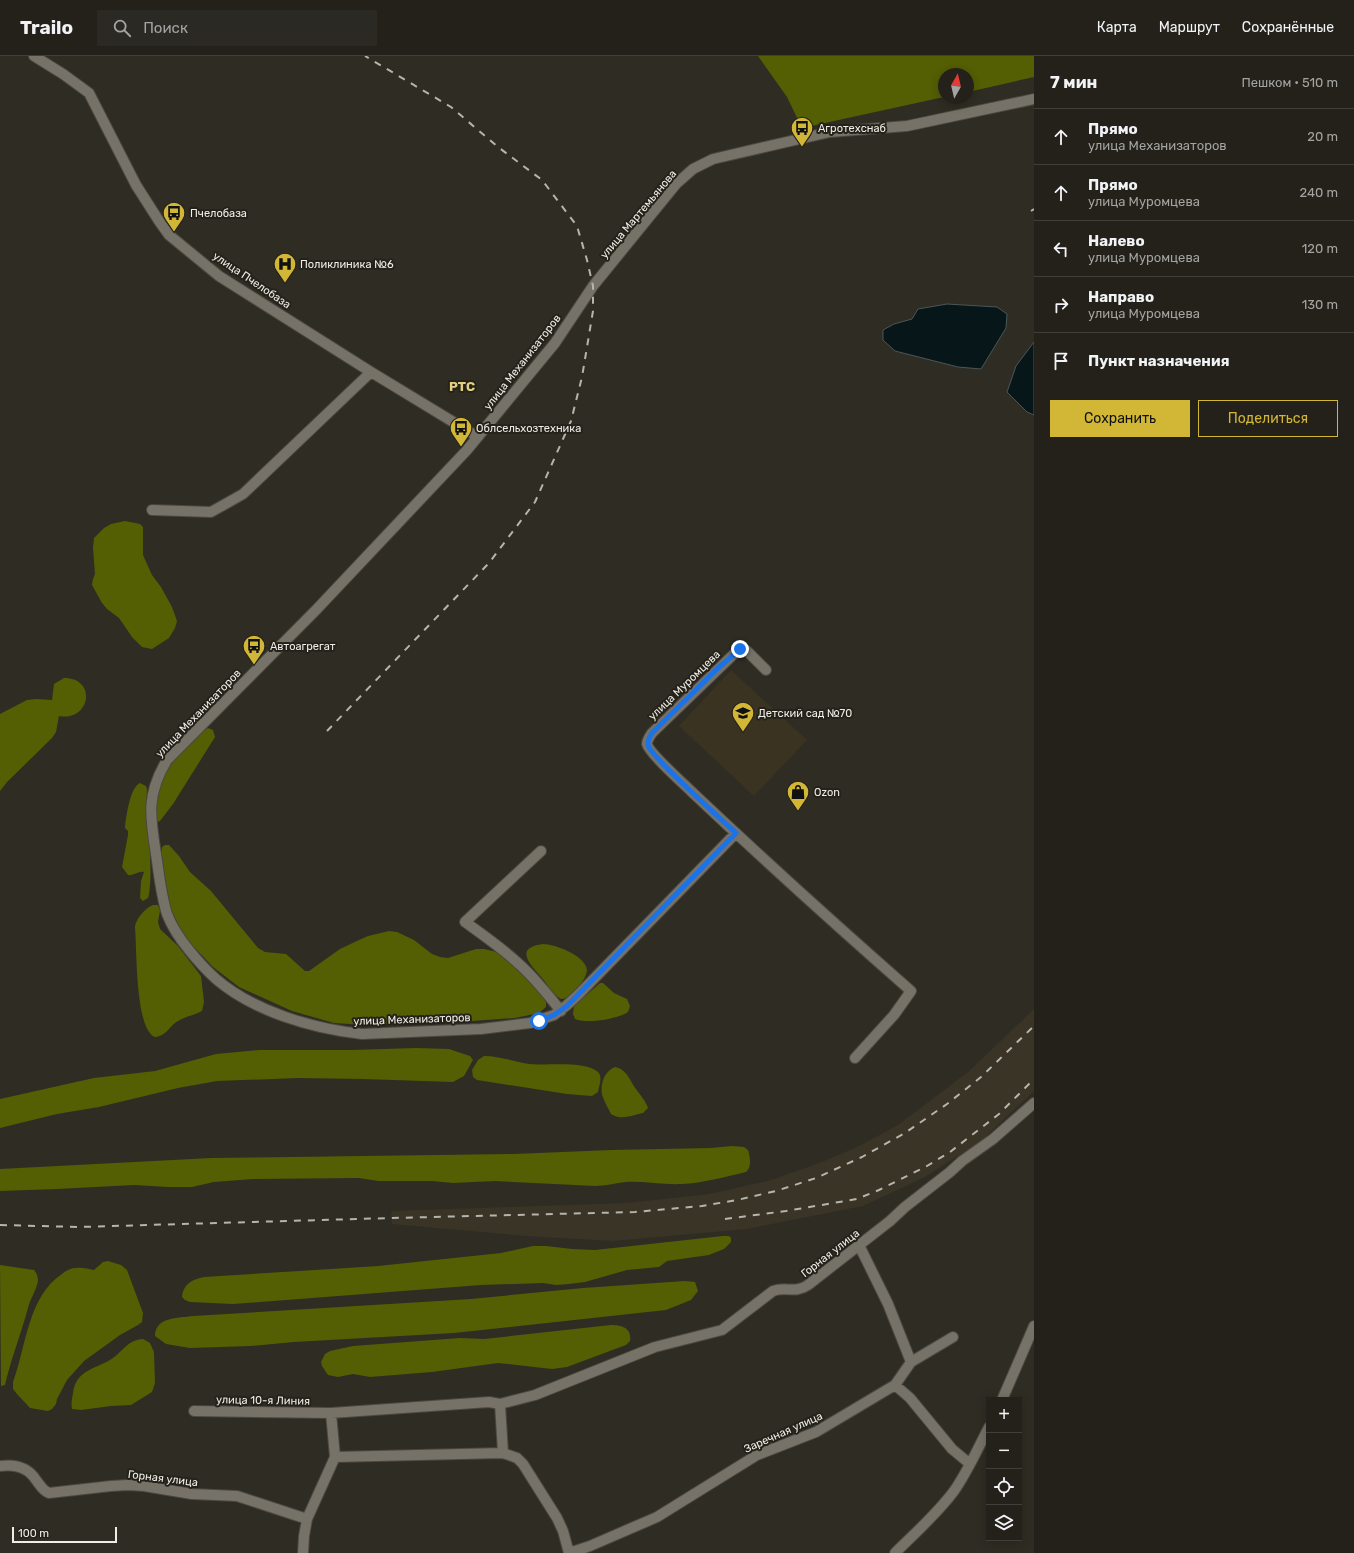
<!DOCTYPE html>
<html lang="ru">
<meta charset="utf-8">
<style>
:root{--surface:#23211a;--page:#2b2923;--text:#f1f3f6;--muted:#a3a3a2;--line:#403e39;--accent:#d2b736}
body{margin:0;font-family:Rubik,sans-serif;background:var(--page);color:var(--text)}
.controls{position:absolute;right:12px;bottom:12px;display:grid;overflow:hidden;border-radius:0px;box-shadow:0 2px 10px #0003}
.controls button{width:36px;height:36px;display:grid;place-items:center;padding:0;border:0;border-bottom:1px solid var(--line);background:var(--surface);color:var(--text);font:20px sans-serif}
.compass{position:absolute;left:938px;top:12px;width:36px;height:36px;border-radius:50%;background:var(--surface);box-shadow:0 2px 10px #0003;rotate:8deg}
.scale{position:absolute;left:12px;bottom:10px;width:105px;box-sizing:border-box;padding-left:4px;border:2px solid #efede7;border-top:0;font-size:11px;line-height:14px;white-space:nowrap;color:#efede7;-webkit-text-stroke:3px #25221a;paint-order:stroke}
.stop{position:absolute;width:12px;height:12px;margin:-9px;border:3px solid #1a73e8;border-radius:50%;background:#fff}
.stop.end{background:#1a73e8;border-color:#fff;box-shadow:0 1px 4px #0008}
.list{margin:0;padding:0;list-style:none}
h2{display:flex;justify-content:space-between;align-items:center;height:52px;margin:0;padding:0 16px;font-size:17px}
h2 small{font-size:13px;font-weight:400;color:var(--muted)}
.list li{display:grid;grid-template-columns:26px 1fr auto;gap:12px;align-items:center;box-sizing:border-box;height:56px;padding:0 16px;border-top:1px solid var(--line)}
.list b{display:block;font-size:15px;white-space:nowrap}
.list p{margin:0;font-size:13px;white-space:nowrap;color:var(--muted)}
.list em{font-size:13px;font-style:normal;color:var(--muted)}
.actions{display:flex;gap:8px;padding:12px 16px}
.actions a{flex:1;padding:9px 0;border:1px solid var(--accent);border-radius:0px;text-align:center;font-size:14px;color:var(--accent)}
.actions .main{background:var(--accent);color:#111}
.icon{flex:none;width:22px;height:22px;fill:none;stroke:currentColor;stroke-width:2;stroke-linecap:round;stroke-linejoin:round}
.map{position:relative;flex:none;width:1034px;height:1497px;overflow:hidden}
header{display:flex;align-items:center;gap:24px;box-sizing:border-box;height:56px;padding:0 20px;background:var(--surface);border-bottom:1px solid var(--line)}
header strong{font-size:19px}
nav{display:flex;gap:22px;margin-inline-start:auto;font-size:14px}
.search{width:280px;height:36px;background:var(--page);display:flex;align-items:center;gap:10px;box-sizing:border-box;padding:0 14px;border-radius:0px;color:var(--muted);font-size:15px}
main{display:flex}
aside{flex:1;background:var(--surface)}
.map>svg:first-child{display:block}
</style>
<header>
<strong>Trailo</strong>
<div class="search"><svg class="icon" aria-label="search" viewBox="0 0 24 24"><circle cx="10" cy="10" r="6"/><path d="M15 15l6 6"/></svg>Поиск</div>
<nav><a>Карта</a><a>Маршрут</a><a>Сохранённые</a></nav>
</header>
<main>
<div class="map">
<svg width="1034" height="1497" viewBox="0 0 1034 1497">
<rect width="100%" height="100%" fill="#2f2c23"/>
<path fill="#393425" d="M1034 953V1035L981 1085 925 1121 863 1150 747 1173 613 1185 526 1180 392 1168 391 1155 626 1147 710 1138 771 1124 822 1106 857 1091 898 1069 968 1016Z"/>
<path fill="#3a3322" d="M731 614 807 684 754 740 679 670Z"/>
<path fill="#545e03" d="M758 0H1034V21L968 36V18H944V41L802 72 787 41Z
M125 465 140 468 143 471V499L152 519 161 531 172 551 177 565 175 572 169 582 152 593 142 591 132 581 119 562 107 553 102 547 92 529 93 523 95 518 93 492 94 482 104 472 111 468Z
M64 622C98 622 90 666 59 660L56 676 52 682 7 726 0 735V658L27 644 36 643 52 644 54 628Z
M208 672 213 674 215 681 173 748 160 765 157 766 155 764C155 758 154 752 155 745 157 723 173 703 189 688 195 682 201 675 208 672Z
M140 727 146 730 147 733C145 768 154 804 149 838L148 842 143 845 140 842 141 825 144 816C138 815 134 820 128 819L122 811 128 779V775L125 772C126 761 130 731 140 727Z
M165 789H169L179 800 190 816 211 835 258 892 265 896 286 898 305 915H309L340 893 359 884 368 880 389 875 397 876 414 884 432 898 440 901 448 902 476 893H484L497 896 520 912 544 942 546 946V951L539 957 515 962 472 965 365 969 334 967 292 955 239 931 213 911 192 889 181 874 171 854 161 800 162 791Z
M153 849H158L160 855 158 866 160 873 178 890 201 920 204 946 202 955C195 959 186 960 178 965 169 970 167 980 155 981 135 974 137 892 135 872 135 864 145 852 153 849Z
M543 888C555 888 586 900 587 914 587 923 570 944 561 943 552 938 548 929 542 922 532 910 512 892 543 888Z
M600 927H603L614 937 627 943 630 950 628 956C618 963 587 968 575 963L573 958 574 950Z
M416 992 449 993 470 1000 473 1004 464 1020 453 1026 363 1023 298 1022 217 1025 178 1032 99 1051 57 1058 0 1072V1043L94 1022 155 1015 216 998 259 994H352Z
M484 1000C500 1000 515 1006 530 1008 547 1010 585 1004 598 1016 603 1021 599 1030 598 1036L592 1040 567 1038 477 1024 473 1021 472 1014 478 1004Z
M615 1011C627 1013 630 1025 636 1033 640 1039 646 1045 648 1052L643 1057C632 1059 621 1065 611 1058 609 1054 602 1041 602 1038 600 1027 605 1015 615 1011Z
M732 1090 744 1091 748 1094C750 1101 752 1111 746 1116 725 1121 703 1127 682 1128 663 1129 644 1125 626 1126 615 1127 606 1130 595 1130L495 1125 453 1127 432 1125H378L359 1122 253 1123 214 1126 192 1131H168L134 1129 57 1133 0 1135V1113L211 1102 514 1098 611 1094 711 1092Z
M723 1180H729L731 1182V1186L724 1193 709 1199 667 1205 659 1211 627 1214 585 1226 569 1228 556 1229 543 1227 481 1229 233 1248 190 1246 185 1244 182 1241C183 1228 193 1223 204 1221L378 1210 501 1197 533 1190H546L572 1193 595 1194Z
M108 1205 121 1209 127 1214 143 1257 142 1266 138 1269 120 1279 84 1305 67 1324 57 1343 56 1348 52 1353 48 1355 30 1352 17 1338 13 1333V1326C26 1291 28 1240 62 1218 66 1215 70 1212 76 1212 82 1211 88 1213 94 1214L103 1206Z
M0 1209 34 1214C37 1217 38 1221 38 1225 36 1235 30 1243 28 1252 21 1278 11 1303 5 1329L1 1330Z
M685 1225 695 1226 698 1235 691 1244 666 1254 454 1277 294 1286 250 1290 190 1292 166 1288 155 1280C155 1261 178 1262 193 1260L471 1243 583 1232Z
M611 1269C622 1269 632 1272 630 1285L626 1289 567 1311 552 1313 498 1307 432 1316 370 1321 353 1318 338 1321 328 1319 322 1310 321 1306 325 1298 330 1295 353 1290 460 1282 484 1283Z
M143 1283 150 1287 154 1296 155 1327 152 1336 131 1349 111 1350 81 1354 72 1353C71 1347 72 1343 73 1337 76 1313 97 1313 113 1302 124 1294 128 1284 143 1283Z"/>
<path fill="#071618" stroke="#4d5656" d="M947 248 997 251 1007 258 1006 272 981 313 958 311 895 295 883 284V274L894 268 912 263 918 253Z
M1034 286V359L1027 356 1007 336 1016 310Z"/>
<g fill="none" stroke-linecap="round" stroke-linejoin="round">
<g stroke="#4b4841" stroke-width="12">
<path id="minor" d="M34 0 63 18 89 37 136 129 159 165 169 179 219 220 371 316 478 381
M152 454 211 456 243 438 371 316
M766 614 747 595 743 593 736 596 652 677C650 680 647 684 647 688 649 697 685 729 693 737 764 804 837 870 911 935L894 959 855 1002
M736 777 579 938 567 949 554 959 530 967 481 973 362 978C313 973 253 955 216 923 206 914 197 904 189 894 180 883 172 871 167 858 161 839 159 818 156 798 150 760 146 739 167 704L316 554 467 394 555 287 593 230 676 128 693 113 713 103 830 76 907 70 1034 43
M541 795 465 866C483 879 502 892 519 908 535 922 547 938 561 955
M859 1189 888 1248 911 1306
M895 1329 910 1342 952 1393 970 1408
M1002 1344 1034 1270
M194 1355 331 1357 489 1346 500 1348 535 1339 655 1291 722 1274 773 1235C786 1230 795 1238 808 1229L890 1165 905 1151 950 1116 962 1105 993 1083 1034 1047
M503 1397 517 1402 523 1408 557 1462 563 1475 569 1497
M335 1401 503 1397 500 1348
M0 1410C15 1408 28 1411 36 1424 40 1429 43 1435 49 1437L111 1430 128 1429 144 1430 192 1438 237 1440 307 1463
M303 1497 304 1480 307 1463 335 1401 331 1357
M569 1497 590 1490 657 1461 757 1399 816 1376 895 1329 911 1306 953 1281
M895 1497C915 1477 937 1458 954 1435 968 1415 978 1392 989 1371"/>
</g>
<use href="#minor" stroke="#767268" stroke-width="10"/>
<path stroke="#b6b4ad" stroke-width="2" stroke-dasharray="7 7" stroke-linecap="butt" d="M1031 155 1034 153
M327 675 489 507 535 446 571 365 582 321 593 255V230L587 204 577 170 542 124 498 91 451 51 365 0
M725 1163 786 1155 857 1143 879 1134 927 1110 950 1096 999 1058 1034 1023
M0 1169 78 1171 392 1162 635 1156 702 1150 737 1144 776 1135 816 1122 862 1101 905 1077 947 1048 981 1021 1034 970"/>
</g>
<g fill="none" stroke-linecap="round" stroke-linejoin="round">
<path stroke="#1a73e8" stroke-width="5" d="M539 965 554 959 567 950 736 777C723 765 650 700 648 689 647 684 650 681 652 677L717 613 740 593"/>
</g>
<defs>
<g id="bus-pin" transform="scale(1.15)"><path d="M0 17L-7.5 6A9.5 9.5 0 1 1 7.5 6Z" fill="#d2b736" stroke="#25221a"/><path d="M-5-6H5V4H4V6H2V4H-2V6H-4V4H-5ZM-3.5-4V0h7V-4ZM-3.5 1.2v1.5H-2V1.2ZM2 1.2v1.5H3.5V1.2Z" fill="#111"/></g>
<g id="hospital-pin" transform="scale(1.15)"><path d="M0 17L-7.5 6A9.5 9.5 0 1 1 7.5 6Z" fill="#d2b736" stroke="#25221a"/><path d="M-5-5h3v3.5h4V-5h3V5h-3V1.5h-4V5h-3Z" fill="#111"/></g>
<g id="school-pin" transform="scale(1.15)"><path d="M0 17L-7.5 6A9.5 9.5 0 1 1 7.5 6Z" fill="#d2b736" stroke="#25221a"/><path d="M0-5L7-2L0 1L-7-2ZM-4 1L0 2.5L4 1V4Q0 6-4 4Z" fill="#111"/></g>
<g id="shop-pin" transform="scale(1.15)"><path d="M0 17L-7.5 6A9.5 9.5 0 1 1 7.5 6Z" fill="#d2b736" stroke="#25221a"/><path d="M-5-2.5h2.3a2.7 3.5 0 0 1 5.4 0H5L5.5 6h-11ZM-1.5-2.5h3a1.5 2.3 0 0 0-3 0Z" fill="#111"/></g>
</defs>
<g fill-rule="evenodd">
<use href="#bus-pin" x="802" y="72"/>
<use href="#bus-pin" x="174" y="157"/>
<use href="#hospital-pin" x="285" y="208"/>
<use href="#bus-pin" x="461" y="372"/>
<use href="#bus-pin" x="254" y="590"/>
<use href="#school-pin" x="743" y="657"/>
<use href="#shop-pin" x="798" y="736"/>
</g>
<g text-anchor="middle" stroke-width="4" stroke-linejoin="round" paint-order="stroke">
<g font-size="11" fill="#efede7" stroke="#25221a" text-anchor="start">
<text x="818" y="76">Агротехснаб</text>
<text x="190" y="161">Пчелобаза</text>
<text x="300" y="212">Поликлиника №6</text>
<text x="476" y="376">Облсельхозтехника</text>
<text x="270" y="594">Автоагрегат</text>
<text x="758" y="661">Детский сад №70</text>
<text x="814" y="740">Ozon</text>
</g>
<g font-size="11" fill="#efede7" stroke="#25221a">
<text transform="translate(638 158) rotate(-50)" y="4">улица Мартемьянова</text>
<text transform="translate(252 224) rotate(34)" y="4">улица Пчелобаза</text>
<text transform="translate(522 306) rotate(-52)" y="4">улица Механизаторов</text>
<text transform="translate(684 629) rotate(-44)" y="4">улица Муромцева</text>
<text transform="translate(198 657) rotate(-46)" y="4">улица Механизаторов</text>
<text transform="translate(412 963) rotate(-2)" y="4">улица Механизаторов</text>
<text transform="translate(830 1197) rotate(-38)" y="4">Горная улица</text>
<text transform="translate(263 1344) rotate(1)" y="4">улица 10-я Линия</text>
<text transform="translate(783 1376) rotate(-24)" y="4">Заречная улица</text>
<text transform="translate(163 1422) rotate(7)" y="4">Горная улица</text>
</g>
<g font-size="13" font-weight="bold" fill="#e1cf81" stroke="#25221a">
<text x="462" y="335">РТС</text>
</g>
</g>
</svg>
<div class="controls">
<button>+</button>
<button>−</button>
<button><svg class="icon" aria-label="locate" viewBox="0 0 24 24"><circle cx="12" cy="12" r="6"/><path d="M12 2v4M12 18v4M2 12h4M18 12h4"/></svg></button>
<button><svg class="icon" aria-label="layers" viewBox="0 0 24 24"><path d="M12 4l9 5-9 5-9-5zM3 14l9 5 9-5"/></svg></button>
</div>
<svg class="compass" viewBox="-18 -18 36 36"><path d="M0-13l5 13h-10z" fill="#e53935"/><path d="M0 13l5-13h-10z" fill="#a3a3a2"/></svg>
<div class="scale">100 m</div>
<div class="stop" style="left:539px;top:965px"></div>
<div class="stop end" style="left:740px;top:593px"></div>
</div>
<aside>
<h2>7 мин<small>Пешком · 510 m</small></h2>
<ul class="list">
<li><svg class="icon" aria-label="ahead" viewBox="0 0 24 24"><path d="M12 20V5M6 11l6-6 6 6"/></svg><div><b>Прямо</b><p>улица Механизаторов</p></div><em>20 m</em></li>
<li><svg class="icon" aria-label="ahead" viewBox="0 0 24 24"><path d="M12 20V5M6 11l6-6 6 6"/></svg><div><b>Прямо</b><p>улица Муромцева</p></div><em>240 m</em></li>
<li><svg class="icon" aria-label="left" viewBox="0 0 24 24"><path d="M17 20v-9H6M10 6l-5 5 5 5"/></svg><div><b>Налево</b><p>улица Муромцева</p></div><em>120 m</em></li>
<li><svg class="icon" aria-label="right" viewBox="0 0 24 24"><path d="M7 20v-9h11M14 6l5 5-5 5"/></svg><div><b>Направо</b><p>улица Муромцева</p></div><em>130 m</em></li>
<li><svg class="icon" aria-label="arrive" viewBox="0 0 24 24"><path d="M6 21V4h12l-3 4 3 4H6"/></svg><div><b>Пункт назначения</b></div></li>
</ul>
<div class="actions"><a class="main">Сохранить</a><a>Поделиться</a></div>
</aside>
</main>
